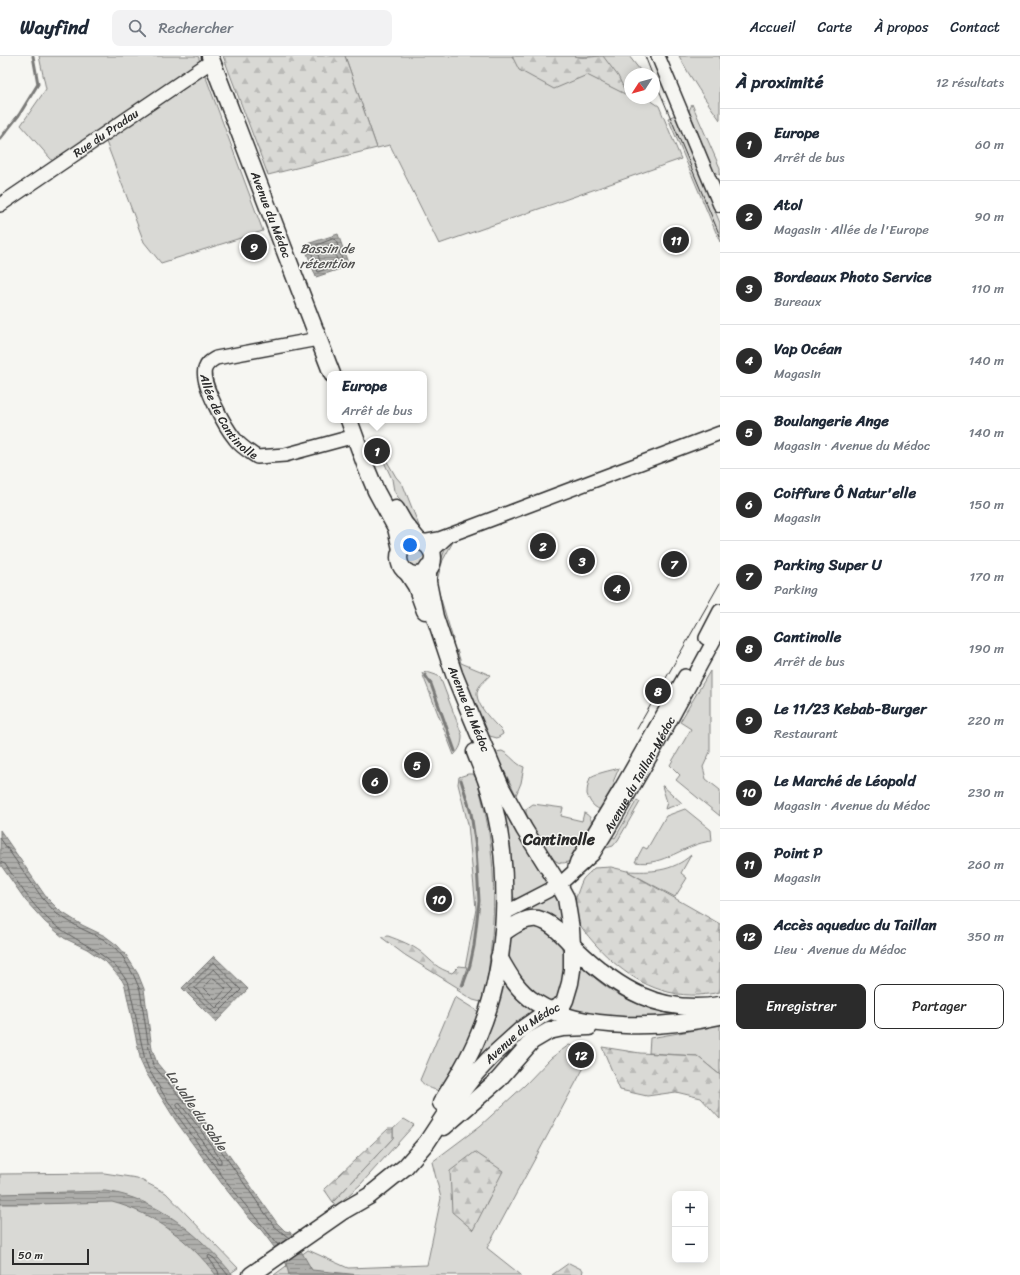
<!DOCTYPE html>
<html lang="fr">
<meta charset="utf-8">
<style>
:root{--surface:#fff;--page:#f2f2f3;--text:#1f2937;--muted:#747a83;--line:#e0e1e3;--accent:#2b2b2b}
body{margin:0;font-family:Sriracha,sans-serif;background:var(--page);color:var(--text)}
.controls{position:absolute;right:12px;bottom:12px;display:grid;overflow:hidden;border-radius:8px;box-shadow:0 2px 10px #0003}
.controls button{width:36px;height:36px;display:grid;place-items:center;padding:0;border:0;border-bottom:1px solid var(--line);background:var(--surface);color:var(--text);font:20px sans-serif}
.compass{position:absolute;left:624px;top:12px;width:36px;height:36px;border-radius:50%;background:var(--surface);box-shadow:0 2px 10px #0003;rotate:234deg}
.scale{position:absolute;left:12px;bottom:10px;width:77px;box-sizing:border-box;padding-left:4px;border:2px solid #2b2b2b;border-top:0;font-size:11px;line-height:14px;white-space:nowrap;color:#2b2b2b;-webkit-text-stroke:3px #f6f6f2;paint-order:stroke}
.you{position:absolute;left:410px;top:489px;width:14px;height:14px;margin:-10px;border:3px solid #fff;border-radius:50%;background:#1a73e8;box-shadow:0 0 0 6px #1a73e833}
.badge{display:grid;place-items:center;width:26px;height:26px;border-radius:50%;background:var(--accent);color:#fff;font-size:13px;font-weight:700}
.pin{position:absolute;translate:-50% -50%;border:2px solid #fff;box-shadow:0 1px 4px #0006}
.popup{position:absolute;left:327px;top:315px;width:100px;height:52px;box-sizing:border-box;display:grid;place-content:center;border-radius:8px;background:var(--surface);filter:drop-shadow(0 1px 3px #0005);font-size:13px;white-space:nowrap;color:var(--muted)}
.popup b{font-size:15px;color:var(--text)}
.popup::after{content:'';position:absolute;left:50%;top:100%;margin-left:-8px;border:8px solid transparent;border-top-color:var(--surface)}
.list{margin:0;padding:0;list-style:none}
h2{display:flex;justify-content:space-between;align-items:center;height:52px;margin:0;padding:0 16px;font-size:17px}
h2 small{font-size:13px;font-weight:400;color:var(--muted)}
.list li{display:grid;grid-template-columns:26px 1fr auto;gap:12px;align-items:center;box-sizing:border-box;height:72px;padding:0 16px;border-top:1px solid var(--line)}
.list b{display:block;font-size:15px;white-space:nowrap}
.list p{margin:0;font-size:13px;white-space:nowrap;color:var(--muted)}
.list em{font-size:13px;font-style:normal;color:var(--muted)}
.actions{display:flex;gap:8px;padding:12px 16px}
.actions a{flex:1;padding:9px 0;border:1px solid var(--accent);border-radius:8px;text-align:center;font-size:14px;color:var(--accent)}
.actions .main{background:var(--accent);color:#fff}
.icon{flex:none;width:22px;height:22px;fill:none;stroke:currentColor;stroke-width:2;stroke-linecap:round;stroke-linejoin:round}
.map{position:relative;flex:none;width:720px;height:1219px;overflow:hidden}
header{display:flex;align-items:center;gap:24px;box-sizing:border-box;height:56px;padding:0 20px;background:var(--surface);border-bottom:1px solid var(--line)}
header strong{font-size:19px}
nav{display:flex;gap:22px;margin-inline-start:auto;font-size:14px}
.search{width:280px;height:36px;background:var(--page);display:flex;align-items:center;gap:10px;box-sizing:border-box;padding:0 14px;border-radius:8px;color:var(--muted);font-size:15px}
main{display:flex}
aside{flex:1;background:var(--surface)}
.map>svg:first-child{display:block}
</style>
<header>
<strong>Wayfind</strong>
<div class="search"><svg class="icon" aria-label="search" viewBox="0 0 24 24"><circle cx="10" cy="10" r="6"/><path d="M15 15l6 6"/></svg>Rechercher</div>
<nav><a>Accueil</a><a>Carte</a><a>À propos</a><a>Contact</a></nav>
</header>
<main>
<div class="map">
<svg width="720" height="1219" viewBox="0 0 720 1219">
<defs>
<pattern id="forest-firs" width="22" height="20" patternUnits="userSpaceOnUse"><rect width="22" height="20" fill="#d9d9d5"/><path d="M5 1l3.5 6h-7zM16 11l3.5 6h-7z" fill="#babab7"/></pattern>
<pattern id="water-rules" width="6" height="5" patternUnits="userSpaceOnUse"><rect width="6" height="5" fill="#aeaeab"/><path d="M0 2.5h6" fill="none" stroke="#8e8e8b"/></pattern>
</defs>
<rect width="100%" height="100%" fill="#f6f6f2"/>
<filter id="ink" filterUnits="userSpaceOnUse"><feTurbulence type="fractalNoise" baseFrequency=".025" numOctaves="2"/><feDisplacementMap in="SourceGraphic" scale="8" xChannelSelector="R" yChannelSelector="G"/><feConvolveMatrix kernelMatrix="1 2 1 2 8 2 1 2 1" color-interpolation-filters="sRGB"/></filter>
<g filter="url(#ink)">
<path fill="#d9d9d5" stroke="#828280" d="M39 0H198L263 175 161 207 144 186 103 78 57 110 21 69 46 33Z
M345 0H629L643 18H630V42H647L659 50 681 103 439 188 390 89 377 92Z
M679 0H720V64C705 43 691 23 679 0Z
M692 48 720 112V119L716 117 713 114 689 55Z
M675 59 720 167V186L668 62Z
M377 388 396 421 403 429 421 475 411 461 394 435 392 423 376 389Z
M454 484 443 504 436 527 453 583 450 593 436 548 432 523 438 512 446 491Z
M404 501a12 12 0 1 1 24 0a12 12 0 1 1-24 0Z
M457 594 461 607 490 619C486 624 480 628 478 633 472 646 494 667 502 675L503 678 497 682 486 679 455 608Z
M710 615V696L703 711 706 723 720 734V760L676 724 680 719 670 709 691 673 680 666Z
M427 616 436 619 440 621 462 679C462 688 460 693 454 699L422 617Z
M502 695C511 699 515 708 524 711L521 727 516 739 495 696Z
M619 712 613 726 618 729 604 755C594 752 590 747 587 738 587 733 588 727 590 722 592 718 613 714 619 712Z
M468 718H473L477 724C483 747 489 770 491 794 497 844 492 894 484 944L481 946 473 944 457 934 465 912 476 853 468 768 458 728 459 721Z
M662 730H663L682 747 665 753 667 746Z
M496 732 550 827 519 843 514 842 511 838Z
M637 744 640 746 618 784 613 790 606 792 605 790 607 785 613 781 615 782Z
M533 748 563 752 561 760 582 765 584 757C589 759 591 762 592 768L574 804C568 806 561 809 556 805 545 799 531 768 526 757V753Z
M685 753 711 774 712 785C683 788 664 811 635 806L643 791 647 793 666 760Z
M691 799 681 817 687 822 675 841 627 815C651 816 672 816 691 799Z
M556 838 566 872 516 861V859Z
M522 871H541L555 880 561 889 566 906 560 940 553 946C526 942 488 890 522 871Z
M580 908C616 945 646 954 696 959L642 963 569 956 574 939Z
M503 924 510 932 538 956 488 998 469 1011 484 984 493 963Z
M455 941 479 956 473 978 440 1035C432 1033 425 1031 420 1024Z
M720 967V1019L697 1000 649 997 650 982 707 972Z
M569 989 587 994 589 1002 487 1192 521 1219H274L308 1194 348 1212 427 1209 441 1142 432 1106 480 1070 525 1029 551 1002Z
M404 1063 414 1069 360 1129 336 1150 333 1146 393 1082V1073Z
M104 1117 137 1122 166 1137 238 1212 228 1219H0V1118Z"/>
<path fill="url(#forest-firs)" stroke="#828280" d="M223 0H345L377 92 268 119Z
M512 0H574C583 3 594 0 603 0L618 20 627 39 587 19 554 33 519 14Z
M611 811 627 815 720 868V936C713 938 706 938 699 939 657 941 623 919 596 889 586 878 576 866 574 852 574 846 580 829 583 823 586 819 591 816 594 812Z
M388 880C399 884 412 889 421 896 434 907 436 912 452 917L459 910 467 911 460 933 405 899 381 881Z
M602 991 640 997 697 1000 720 1019V1063L701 1042 676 1036 647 1040 620 1034Z
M388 1073H393V1082L333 1146 324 1133Z
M475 1096 503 1115 473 1174 452 1156 450 1115Z
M569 1207 583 1214 582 1219H552Z"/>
<path fill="url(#water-rules)" stroke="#7a7a78" d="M338 178 349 210 316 221 304 189Z
M0 774 46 841 60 855 82 869 105 880 117 889 126 899 138 918 144 933 152 993 157 1007 204 1064 277 1167 285 1175 290 1176 312 1214 360 1219H289L286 1207 262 1175 251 1164 225 1132 176 1065 161 1041 145 1015 141 1006 125 930 122 924 106 906 87 893 64 882 45 866 26 845 0 808Z
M214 900 248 933 216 966 182 932Z
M105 1135C157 1142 201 1180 233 1219H216C190 1185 154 1157 112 1146L35 1148H0V1138Z"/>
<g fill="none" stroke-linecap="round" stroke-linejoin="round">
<path stroke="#5f5f5e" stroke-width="1" d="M333 183 336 184 343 207 318 216 310 192Z
M330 190 333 191 337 204 321 209 317 195Z
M0 782 43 843 57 858 80 872 103 883 115 892 123 901 134 920 140 934 149 993 153 1009 201 1066 274 1170 289 1182
M0 806 5 808C18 827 31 848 49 864 75 887 112 896 129 929L145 1004 149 1014 164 1039 179 1062 229 1129 278 1189
M214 906 241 934 216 959 188 932Z
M214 913 234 934 216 952 195 932Z
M213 922 215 923 226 933 216 944 204 932Z
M178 1047 180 1048 197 1069 221 1104V1107H218L177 1050Z
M219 1219 218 1215 208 1201 209 1199 214 1202 228 1219"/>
<path stroke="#7a7a78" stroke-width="3" d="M0 83 19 59 38 28 33 0
M425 619 431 628 455 695
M461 724 471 757 476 792 479 845 474 890 470 909 463 929"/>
<g stroke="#2b2b2b" stroke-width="16">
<g id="minor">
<path d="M658 0 720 149"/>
<path id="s1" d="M0 149 212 5"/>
<path id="s2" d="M318 283 216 302C211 305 207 307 205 313 200 326 226 372 235 383 241 391 250 396 257 401L285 399 355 380"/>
<path d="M422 486 439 483 455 477 720 377"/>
<path d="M431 496 447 481"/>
<path d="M706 582 720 555"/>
<path d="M575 811 577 805 621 732 685 620"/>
<path id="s3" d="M505 857 559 829 593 798 608 774 657 689 720 573"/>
</g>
</g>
<g stroke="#2b2b2b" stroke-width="19">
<g id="major">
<path id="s4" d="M210 0 332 318"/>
<path d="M349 364 366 411 376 435 396 472 401 493"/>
<path d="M396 453 404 467 419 485"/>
<circle cx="416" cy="502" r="17"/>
<path d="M407 516 416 530 425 555"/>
<path d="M503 877C513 870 525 861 538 863 554 867 566 883 576 893 618 933 660 959 720 949"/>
<path d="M499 901C509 919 518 935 535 946 583 977 667 972 720 960"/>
<path d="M441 1047C455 1025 469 1003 479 978 509 907 512 809 490 736 486 722 480 709 475 696"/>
<path d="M444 1071 498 1024 532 985 549 975 563 972 589 971"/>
<path id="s5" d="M251 1219 343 1155 369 1140 405 1111 427 1086 452 1048 476 1017 491 1001 522 973 542 959 563 948 565 944 570 927 572 914V889L571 873 566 842 559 829 524 773 501 731 472 662 454 618 435 561 428 526V512"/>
</g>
</g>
<use href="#minor" stroke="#f6f6f2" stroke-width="13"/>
<use href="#major" stroke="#f6f6f2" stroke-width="16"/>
<path stroke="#2b2b2b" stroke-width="1" d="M645 0 652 18
M654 22 720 180
M637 673 720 527"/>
</g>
</g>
<g text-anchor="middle" stroke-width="3" stroke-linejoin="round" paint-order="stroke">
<g font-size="12" fill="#2b2b2b" stroke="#f6f6f2">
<text dy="4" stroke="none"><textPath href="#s1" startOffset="128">Rue du Pradau</textPath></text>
<text dy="4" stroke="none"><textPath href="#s4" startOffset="170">Avenue du Médoc</textPath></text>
<text dy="4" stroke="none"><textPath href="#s2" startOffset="175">Allée de Cantinolle</textPath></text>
<text transform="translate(469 653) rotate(68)" y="4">Avenue du Médoc</text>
<text dy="4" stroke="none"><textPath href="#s3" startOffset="199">Avenue du Taillan-Médoc</textPath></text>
<text dy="4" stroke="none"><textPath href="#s5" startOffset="368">Avenue du Médoc</textPath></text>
</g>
<g font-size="13" font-style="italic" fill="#525251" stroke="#f6f6f2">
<text x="327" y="197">Bassin de<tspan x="327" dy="15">rétention</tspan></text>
<text transform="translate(197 1054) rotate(55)" y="5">La Jalle du Sable</text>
</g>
<g font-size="16" font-weight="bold" fill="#2b2b2b" stroke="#f6f6f2">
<text x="559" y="789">Cantinolle</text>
</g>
</g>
</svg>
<div class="controls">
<button>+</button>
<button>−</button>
</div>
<svg class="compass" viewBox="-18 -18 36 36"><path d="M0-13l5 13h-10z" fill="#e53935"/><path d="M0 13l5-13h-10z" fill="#747a83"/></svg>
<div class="scale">50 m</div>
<div class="you"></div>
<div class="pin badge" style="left:377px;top:395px">1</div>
<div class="popup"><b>Europe</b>Arrêt de bus</div>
<div class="pin badge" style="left:543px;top:490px">2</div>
<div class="pin badge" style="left:582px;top:505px">3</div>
<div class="pin badge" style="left:617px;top:532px">4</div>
<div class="pin badge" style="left:417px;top:709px">5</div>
<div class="pin badge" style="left:375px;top:725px">6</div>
<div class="pin badge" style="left:674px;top:508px">7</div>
<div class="pin badge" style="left:658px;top:635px">8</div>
<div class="pin badge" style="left:254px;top:191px">9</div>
<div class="pin badge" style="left:439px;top:843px">10</div>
<div class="pin badge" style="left:676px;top:184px">11</div>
<div class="pin badge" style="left:581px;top:999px">12</div>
</div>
<aside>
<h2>À proximité<small>12 résultats</small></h2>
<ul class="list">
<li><span class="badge">1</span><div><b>Europe</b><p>Arrêt de bus</p></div><em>60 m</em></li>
<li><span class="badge">2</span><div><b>Atol</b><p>Magasin · Allée de l'Europe</p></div><em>90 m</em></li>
<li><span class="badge">3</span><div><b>Bordeaux Photo Service</b><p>Bureaux</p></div><em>110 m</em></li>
<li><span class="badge">4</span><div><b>Vap Océan</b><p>Magasin</p></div><em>140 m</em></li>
<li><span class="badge">5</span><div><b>Boulangerie Ange</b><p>Magasin · Avenue du Médoc</p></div><em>140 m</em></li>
<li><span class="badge">6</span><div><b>Coiffure Ô Natur'elle</b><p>Magasin</p></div><em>150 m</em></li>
<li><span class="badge">7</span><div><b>Parking Super U</b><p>Parking</p></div><em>170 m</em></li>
<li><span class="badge">8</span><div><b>Cantinolle</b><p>Arrêt de bus</p></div><em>190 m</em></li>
<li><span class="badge">9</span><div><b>Le 11/23 Kebab-Burger</b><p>Restaurant</p></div><em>220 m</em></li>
<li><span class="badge">10</span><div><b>Le Marché de Léopold</b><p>Magasin · Avenue du Médoc</p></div><em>230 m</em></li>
<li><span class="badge">11</span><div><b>Point P</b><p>Magasin</p></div><em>260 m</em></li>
<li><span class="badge">12</span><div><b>Accès aqueduc du Taillan</b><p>Lieu · Avenue du Médoc</p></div><em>350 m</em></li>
</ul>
<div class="actions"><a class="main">Enregistrer</a><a>Partager</a></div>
</aside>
</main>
